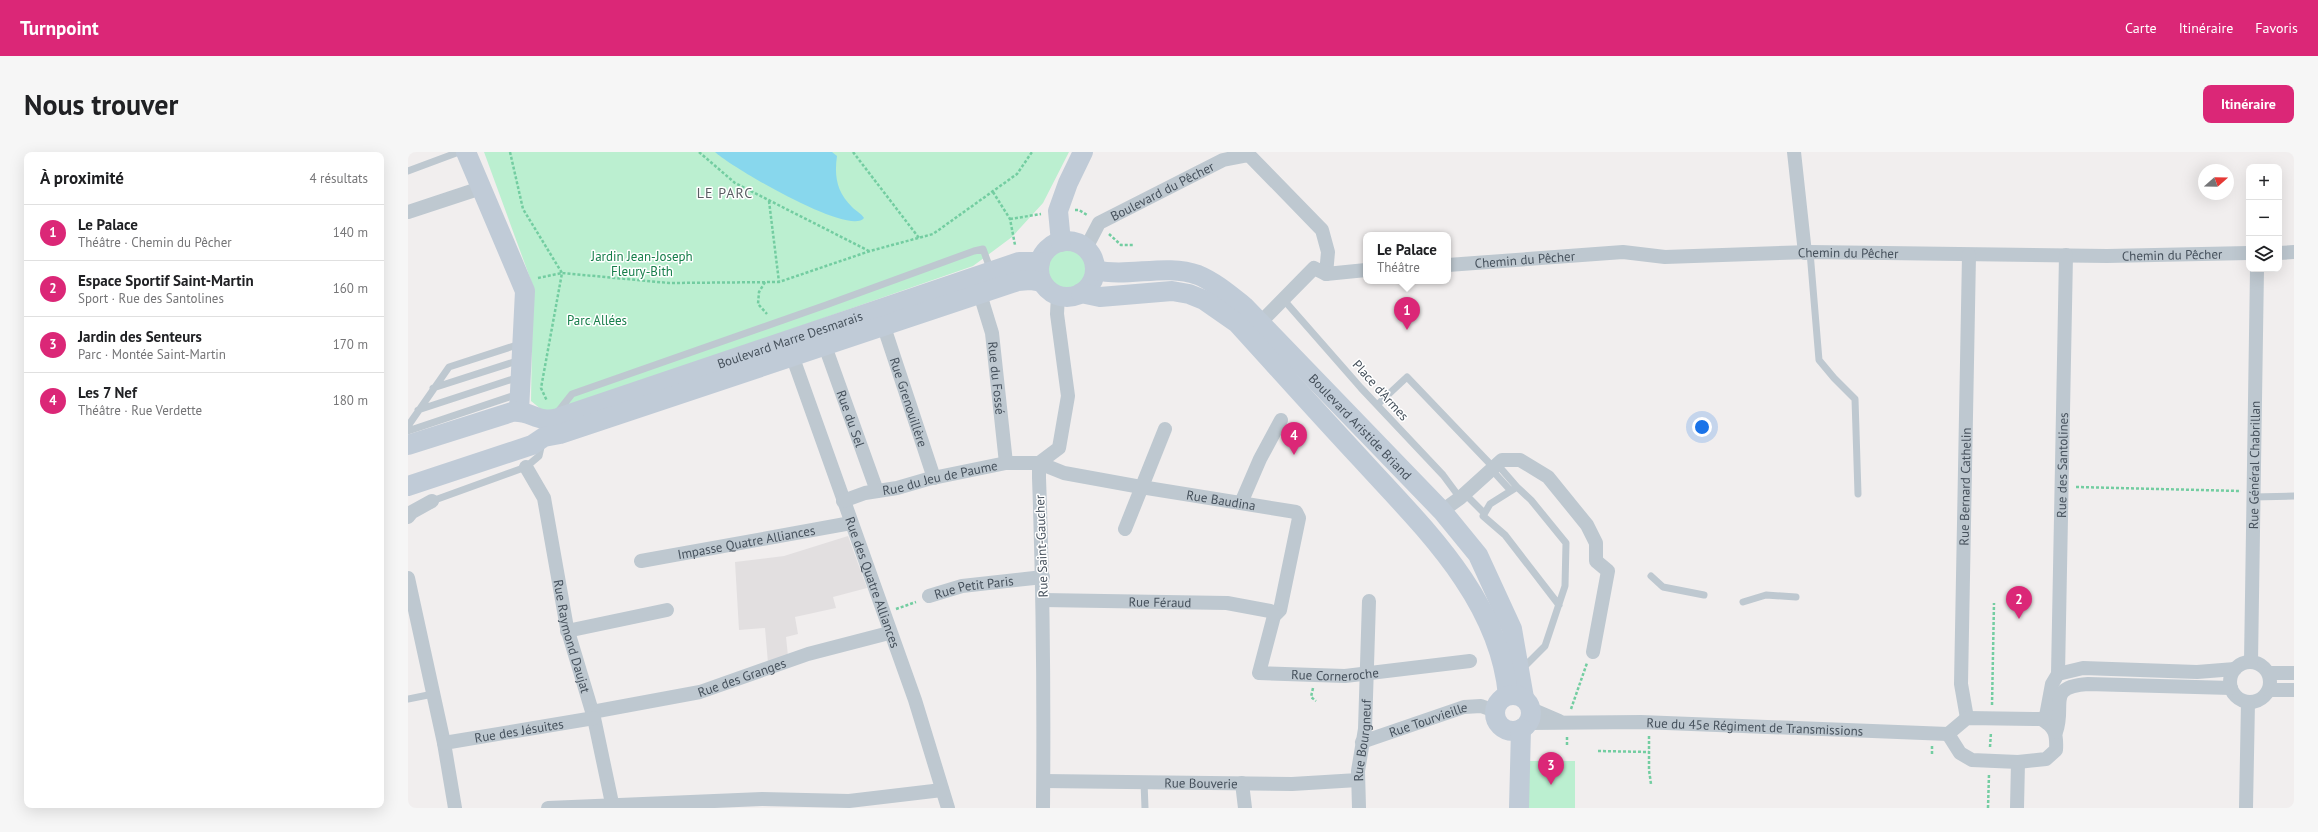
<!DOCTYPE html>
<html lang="fr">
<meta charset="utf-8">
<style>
:root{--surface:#fff;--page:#f6f6f6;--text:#202124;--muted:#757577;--line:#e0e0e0;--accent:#db2777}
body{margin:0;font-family:"PT Sans",sans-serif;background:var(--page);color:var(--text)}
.controls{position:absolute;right:12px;top:12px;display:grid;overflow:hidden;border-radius:8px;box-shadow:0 4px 16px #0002}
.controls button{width:36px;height:36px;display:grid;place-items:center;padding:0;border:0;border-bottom:1px solid var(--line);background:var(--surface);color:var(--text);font:20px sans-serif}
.compass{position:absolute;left:1790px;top:12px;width:36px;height:36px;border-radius:50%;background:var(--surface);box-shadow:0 4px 16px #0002;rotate:70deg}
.you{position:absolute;left:1294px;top:275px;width:14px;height:14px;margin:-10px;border:3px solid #fff;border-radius:50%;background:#1a73e8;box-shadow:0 0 0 6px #1a73e833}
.badge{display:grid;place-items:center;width:26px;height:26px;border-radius:50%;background:var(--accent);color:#fff;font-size:13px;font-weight:700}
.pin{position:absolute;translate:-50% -33px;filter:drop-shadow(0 1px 2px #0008)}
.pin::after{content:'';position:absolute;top:21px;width:14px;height:12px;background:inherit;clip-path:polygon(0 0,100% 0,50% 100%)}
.popup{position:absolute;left:955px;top:80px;width:88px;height:52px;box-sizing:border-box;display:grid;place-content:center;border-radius:8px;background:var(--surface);filter:drop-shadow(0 1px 3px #0005);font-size:13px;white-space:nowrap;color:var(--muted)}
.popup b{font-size:15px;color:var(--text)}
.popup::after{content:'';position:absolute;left:50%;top:100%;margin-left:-8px;border:8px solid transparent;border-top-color:var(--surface)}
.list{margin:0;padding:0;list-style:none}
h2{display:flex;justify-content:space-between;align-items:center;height:52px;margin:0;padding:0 16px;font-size:17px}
h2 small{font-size:13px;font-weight:400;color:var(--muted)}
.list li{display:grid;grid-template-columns:26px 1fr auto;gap:12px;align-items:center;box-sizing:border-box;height:56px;padding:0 16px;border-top:1px solid var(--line)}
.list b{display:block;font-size:15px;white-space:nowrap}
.list p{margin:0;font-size:13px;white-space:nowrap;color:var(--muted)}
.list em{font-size:13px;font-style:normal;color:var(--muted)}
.icon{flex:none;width:22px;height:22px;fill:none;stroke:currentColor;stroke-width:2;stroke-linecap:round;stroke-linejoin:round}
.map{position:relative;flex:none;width:1886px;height:656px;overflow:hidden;border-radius:8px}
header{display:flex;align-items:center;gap:24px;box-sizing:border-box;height:56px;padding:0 20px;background:var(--accent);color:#fff}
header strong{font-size:19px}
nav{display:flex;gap:22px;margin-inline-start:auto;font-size:14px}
.intro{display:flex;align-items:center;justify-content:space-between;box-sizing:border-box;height:96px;padding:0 24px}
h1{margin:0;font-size:28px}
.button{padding:10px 18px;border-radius:8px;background:var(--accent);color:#fff;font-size:14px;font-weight:700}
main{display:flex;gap:24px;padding:0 24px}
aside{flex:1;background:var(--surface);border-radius:8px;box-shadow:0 4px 16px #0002}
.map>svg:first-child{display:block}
</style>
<header>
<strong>Turnpoint</strong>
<nav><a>Carte</a><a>Itinéraire</a><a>Favoris</a></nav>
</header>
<div class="intro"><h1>Nous trouver</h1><a class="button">Itinéraire</a></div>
<main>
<aside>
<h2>À proximité<small>4 résultats</small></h2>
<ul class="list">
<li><span class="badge">1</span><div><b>Le Palace</b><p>Théâtre · Chemin du Pêcher</p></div><em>140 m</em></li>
<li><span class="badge">2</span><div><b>Espace Sportif Saint-Martin</b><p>Sport · Rue des Santolines</p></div><em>160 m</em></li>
<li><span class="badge">3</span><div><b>Jardin des Senteurs</b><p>Parc · Montée Saint-Martin</p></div><em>170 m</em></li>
<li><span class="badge">4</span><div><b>Les 7 Nef</b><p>Théâtre · Rue Verdette</p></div><em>180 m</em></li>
</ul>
</aside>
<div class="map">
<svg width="1886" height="656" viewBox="0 0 1886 656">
<rect width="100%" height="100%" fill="#f1eeee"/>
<path fill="#e2dfe0" d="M440 384 459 436 425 445 428 456 387 465 390 482 378 485 380 504 360 511 357 476 331 478 327 410 376 404Z"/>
<path fill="#bbefd0" d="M76 0H661L635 51 604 85 565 114 146 260 134 258 123 249 125 134Z
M639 117a20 20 0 1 1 40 0a20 20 0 1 1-40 0Z
M1120 609H1167V656H1119Z"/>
<path fill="#88d7ed" d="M307 0H424L429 4C426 25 429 40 444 55 448 59 453 61 456 66 442 85 323 15 307 0Z"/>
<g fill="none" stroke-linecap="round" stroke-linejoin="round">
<path stroke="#73cda1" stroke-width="2.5" stroke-dasharray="3 2" stroke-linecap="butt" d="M102 0 115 57 154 121 133 236 139 249
M291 0 327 31 461 99
M445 0 511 86
M585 40 602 67 607 93
M361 49 371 130
M667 58H671L679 63
M602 67 633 62
M701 82 713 93H726
M130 126 154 121 261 131 371 130 462 99 525 82 609 22 624 0
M357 130 351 140 350 152 359 162
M1668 335 1833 339
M488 457 508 450
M905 536 903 545 908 549
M1584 553 1586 451
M1163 557 1179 511
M1241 584V618L1243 632
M1159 593V584
M1582 595 1583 580
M1190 599 1241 600
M1524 602V594
M1580 656 1581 622"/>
<path stroke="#bec8d0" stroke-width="7" d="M0 19 51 0
M1402 100 1411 208 1426 226 1447 247 1450 342
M875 147 953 236 1035 323 1052 346
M25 236 112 208
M969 253 999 225 1085 315
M10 258 111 225
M149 261 164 242 418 153 566 99 575 97 583 119
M0 274 41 215 112 192
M0 279 110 242
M1089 312 1109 335
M1083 317 1103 339
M1057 342 1076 361
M1845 345 1886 344
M24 349 118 315 131 304 134 291
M1243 424 1255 435 1296 443
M1335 450 1358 443 1388 445
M1114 517 1137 494 1157 434 1158 391 1123 348 1109 335 1082 352 1075 364 1097 383 1151 453
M0 547 25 542
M736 630 737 656"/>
<g stroke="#bec8d0" stroke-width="14">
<path d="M1386 0 1397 101"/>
<path d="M0 60 73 36"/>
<path id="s1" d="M678 96 691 71 815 8 841 3 914 78 920 100 918 122"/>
<path d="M1871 101 1886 100"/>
<path id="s2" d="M1040 113 1215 100 1257 105 1402 100 1699 104 1841 101"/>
<path id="s3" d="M572 142 584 181 598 311"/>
<path d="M852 171 906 116 918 122 958 118"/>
<path id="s4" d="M476 175 526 326"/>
<path id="s5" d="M417 194 469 339"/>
<path id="s6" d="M385 206 507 548 540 656"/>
<path id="s7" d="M118 315 136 346 159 476 186 566 205 656"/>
<path id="s8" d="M435 349 457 341 489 336 520 327 598 311H631L656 321 733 335 888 360 891 366 872 458 866 464 851 521 937 524 1062 509"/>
<path d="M833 351 852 307 873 268"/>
<path d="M1034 359 1052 346 1094 308H1112L1140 325 1179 373 1188 391V409L1200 419 1185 500"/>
<path d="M0 365 4 360 24 349"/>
<path d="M717 377 757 277"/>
<path id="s9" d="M233 409 443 371"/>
<path d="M0 426 36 591 47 656"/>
<path id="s10" d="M521 444 554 434 635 425"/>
<path id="s11" d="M635 448 819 451 862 459 866 464"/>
<path d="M159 479 259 458"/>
<circle cx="1842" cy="530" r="20"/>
<path id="s12" d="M1843 510 1849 117"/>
<path d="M1861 521H1886"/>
<path id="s13" d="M1650 522 1658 103"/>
<path d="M1861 538H1886"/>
<path d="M1123 557 1151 569"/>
<path id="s14" d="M184 560 292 540 400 502 481 481"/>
<path id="s15" d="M1559 566 1553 532 1561 103"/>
<path d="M1559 566 1633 567C1647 575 1649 582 1648 598L1638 607 1610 610 1564 608 1552 601 1540 582Z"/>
<path d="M1633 567 1638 564 1644 532 1650 522 1675 516 1789 520 1827 517"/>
<path id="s16" d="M1120 571 1233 570 1540 582"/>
<path d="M1648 580C1658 553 1637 535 1680 532L1823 536"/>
<path id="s17" d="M954 590 1056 555 1073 554 1087 559"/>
<path id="s18" d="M36 591 186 566"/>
<path id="s19" d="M636 629 884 632 950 628"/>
<path d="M834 631 837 656"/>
<path d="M140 656 354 647 441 649 534 638"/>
<path d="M635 656C636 546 635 436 631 326V311L651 296 660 244 649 162 650 143"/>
<path id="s20" d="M951 656 950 619 957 577 961 449"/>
<path d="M1609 656 1610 610"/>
<path d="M1838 656 1840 550"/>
</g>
<g stroke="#c0cbd7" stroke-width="20">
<path d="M58 0 117 139 111 259"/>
<circle cx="659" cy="117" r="28"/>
<path d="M653 90 650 59 660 31 675 0"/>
<path id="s21" d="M687 118C721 126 757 111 790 123 807 130 822 143 836 154L1034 359 1070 403 1104 477 1116 546"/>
<path d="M673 141 692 145 764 139 781 142 796 148 829 171C870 216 911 262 953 307 1015 375 1091 446 1100 543"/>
<path id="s22" d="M0 293 104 260C123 258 130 272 150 266L611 110H632"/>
<path d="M0 334 124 293 136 285 152 282 610 129 622 128 634 130"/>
<circle cx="1105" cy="561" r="18"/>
<path d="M1111 656 1113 577"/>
</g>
</g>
<g text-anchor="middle" stroke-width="3" stroke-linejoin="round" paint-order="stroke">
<g font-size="13" fill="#46515c" stroke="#fff">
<text dy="5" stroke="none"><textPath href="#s1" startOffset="99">Boulevard du Pêcher</textPath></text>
<text dy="5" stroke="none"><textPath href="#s2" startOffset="401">Chemin du Pêcher</textPath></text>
<text dy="5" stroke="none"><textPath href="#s2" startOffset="725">Chemin du Pêcher</textPath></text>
<text dy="5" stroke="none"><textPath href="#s2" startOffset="77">Chemin du Pêcher</textPath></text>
<text dy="5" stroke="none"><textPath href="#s22" startOffset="401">Boulevard Marre Desmarais</textPath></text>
<text dy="5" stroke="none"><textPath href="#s3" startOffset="86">Rue du Fossé</textPath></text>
<text transform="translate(973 238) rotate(48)" y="5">Place d'Armes</text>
<text dy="5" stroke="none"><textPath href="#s4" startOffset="79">Rue Grenouillère</textPath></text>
<text dy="5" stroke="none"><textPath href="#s5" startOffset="77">Rue du Sel</textPath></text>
<text dy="5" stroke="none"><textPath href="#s21" startOffset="327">Boulevard Aristide Briand</textPath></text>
<text dy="5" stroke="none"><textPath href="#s13" startOffset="209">Rue des Santolines</textPath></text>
<text dy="5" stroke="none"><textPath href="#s12" startOffset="197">Rue Général Chabrillan</textPath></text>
<text dy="5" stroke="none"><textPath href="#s8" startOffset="100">Rue du Jeu de Paume</textPath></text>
<text dy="5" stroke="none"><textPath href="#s15" startOffset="232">Rue Bernard Cathelin</textPath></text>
<text dy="5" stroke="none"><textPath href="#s8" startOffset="387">Rue Baudina</textPath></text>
<text dy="5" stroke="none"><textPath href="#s9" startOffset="107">Impasse Quatre Alliances</textPath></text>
<text transform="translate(633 394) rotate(-92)" y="5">Rue Saint-Gaucher</text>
<text dy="5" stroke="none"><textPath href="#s6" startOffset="238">Rue des Quatre Alliances</textPath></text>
<text dy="5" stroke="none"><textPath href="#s10" startOffset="46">Rue Petit Paris</textPath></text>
<text dy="5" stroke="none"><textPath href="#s11" startOffset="117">Rue Féraud</textPath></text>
<text dy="5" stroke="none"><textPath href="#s7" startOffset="177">Rue Raymond Daujat</textPath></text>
<text dy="5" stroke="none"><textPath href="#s8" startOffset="707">Rue Corneroche</textPath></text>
<text dy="5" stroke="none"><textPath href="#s14" startOffset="154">Rue des Granges</textPath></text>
<text dy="5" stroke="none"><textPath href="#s17" startOffset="70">Rue Tourvieille</textPath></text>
<text dy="5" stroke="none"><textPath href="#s16" startOffset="227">Rue du 45e Régiment de Transmissions</textPath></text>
<text dy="5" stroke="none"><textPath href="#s18" startOffset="76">Rue des Jésuites</textPath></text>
<text dy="5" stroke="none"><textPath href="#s20" startOffset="68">Rue Bourgneuf</textPath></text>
<text dy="5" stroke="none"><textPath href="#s19" startOffset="157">Rue Bouverie</textPath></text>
</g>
<g font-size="13" fill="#167e4a" stroke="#fff">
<text x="234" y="109">Jardin Jean-Joseph<tspan x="234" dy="15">Fleury-Bith</tspan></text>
<text x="189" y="173">Parc Allées</text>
</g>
<g font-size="14" letter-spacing="1" fill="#5a5e63" stroke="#fff">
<text x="317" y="46">LE PARC</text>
</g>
</g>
</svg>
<div class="controls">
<button>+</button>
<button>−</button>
<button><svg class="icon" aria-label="layers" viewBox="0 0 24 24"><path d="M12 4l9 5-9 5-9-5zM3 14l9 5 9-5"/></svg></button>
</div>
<svg class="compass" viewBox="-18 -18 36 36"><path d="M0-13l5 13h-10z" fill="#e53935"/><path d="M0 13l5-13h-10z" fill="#757577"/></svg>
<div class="you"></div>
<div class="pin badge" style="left:999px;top:178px">1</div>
<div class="popup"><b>Le Palace</b>Théâtre</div>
<div class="pin badge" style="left:1611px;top:467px">2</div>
<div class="pin badge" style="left:1143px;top:633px">3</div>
<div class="pin badge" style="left:886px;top:303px">4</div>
</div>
</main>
